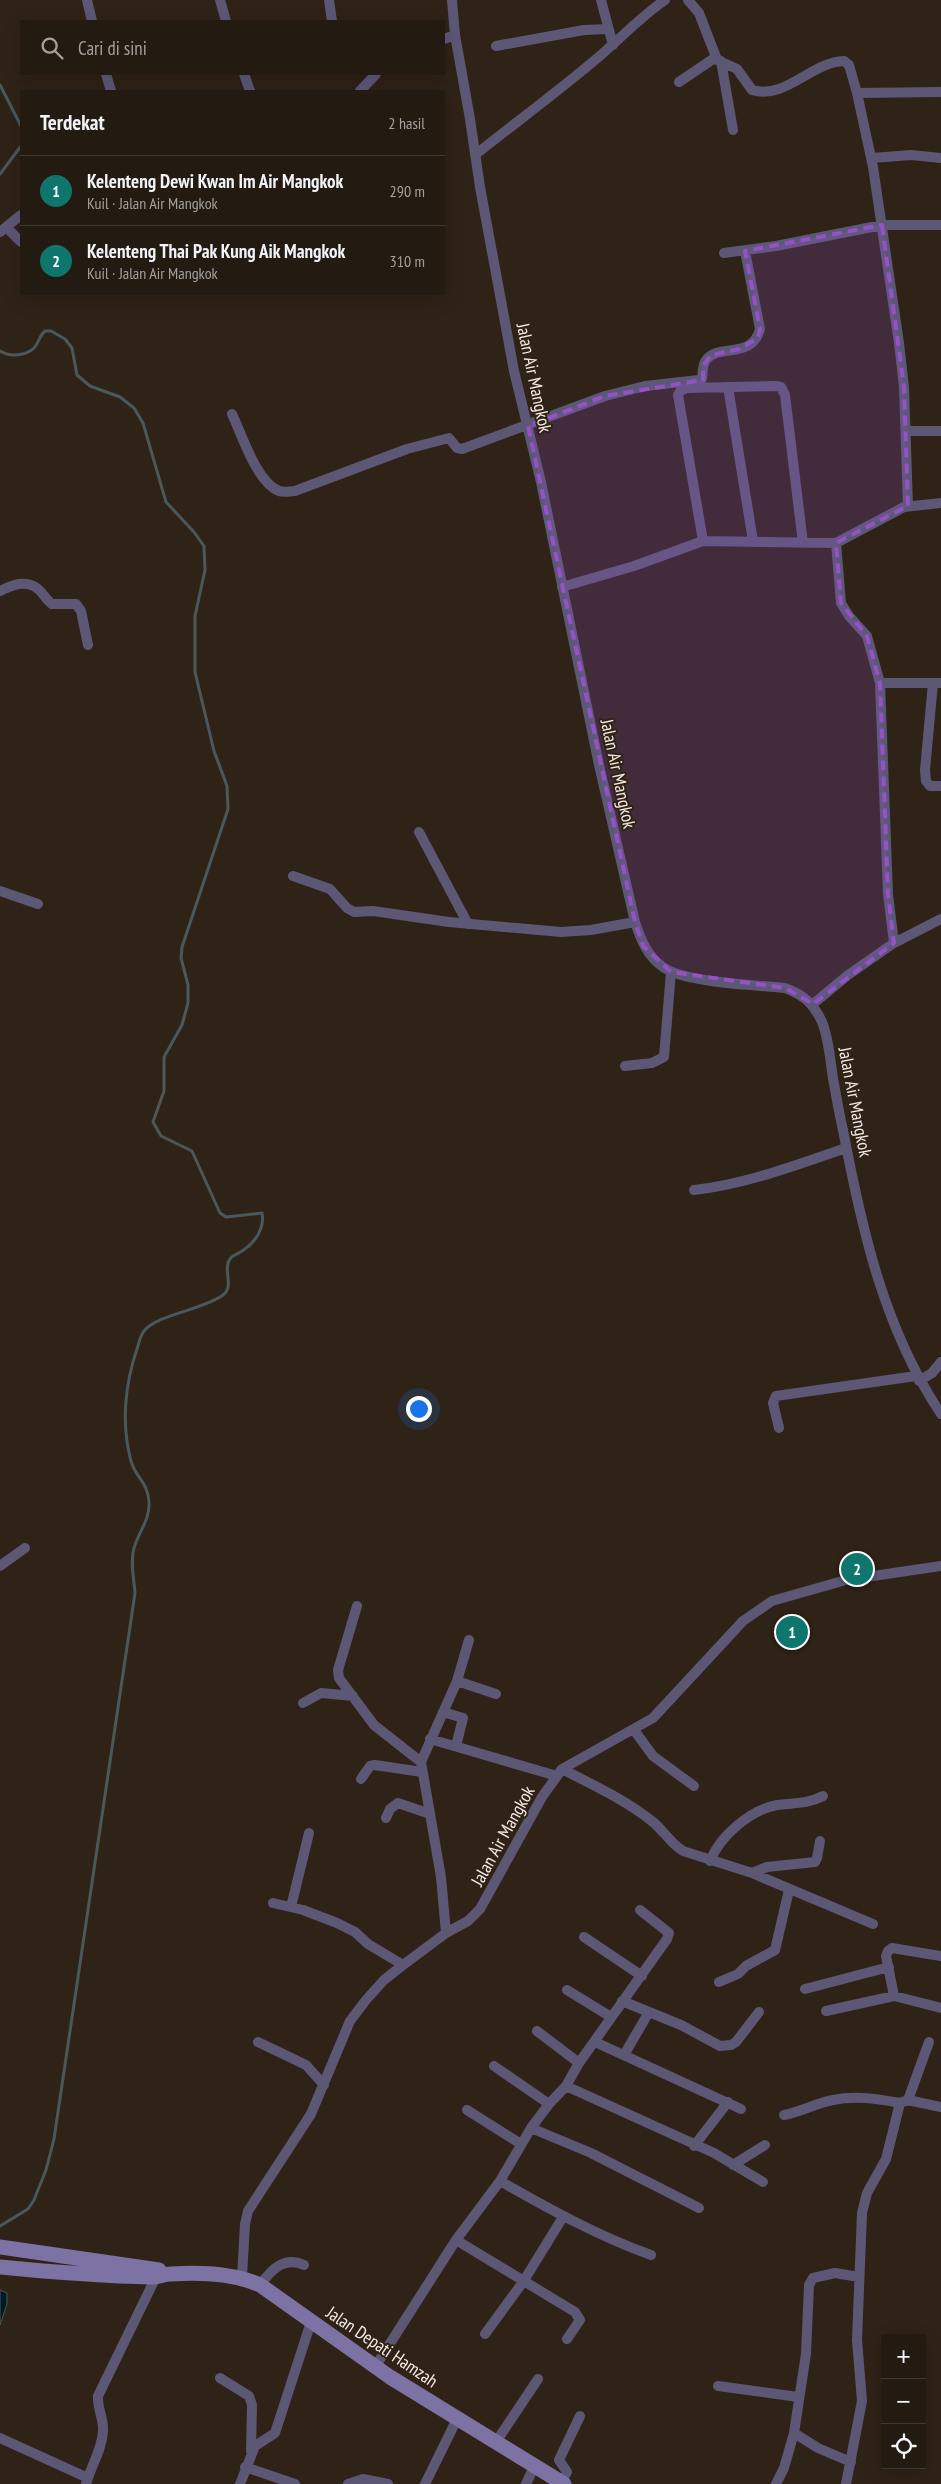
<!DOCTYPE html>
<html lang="id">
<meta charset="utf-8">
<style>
:root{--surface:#231a11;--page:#2f271f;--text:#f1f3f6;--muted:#a3a19f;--line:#403831;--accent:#0f766e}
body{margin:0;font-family:"PT Sans Narrow",sans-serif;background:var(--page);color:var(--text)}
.controls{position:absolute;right:15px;bottom:15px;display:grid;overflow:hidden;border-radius:0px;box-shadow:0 5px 20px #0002}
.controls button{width:45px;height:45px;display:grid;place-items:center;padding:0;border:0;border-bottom:1px solid var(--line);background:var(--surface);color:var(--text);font:25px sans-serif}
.you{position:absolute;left:418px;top:1408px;width:18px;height:18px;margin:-12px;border:4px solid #fff;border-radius:50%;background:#1a73e8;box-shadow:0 0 0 8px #1a73e833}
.badge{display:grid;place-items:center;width:32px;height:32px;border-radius:50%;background:var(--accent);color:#fff;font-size:16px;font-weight:700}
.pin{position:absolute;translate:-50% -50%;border:2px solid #fff;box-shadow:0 1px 5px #0006}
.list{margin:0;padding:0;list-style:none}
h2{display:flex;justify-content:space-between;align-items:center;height:65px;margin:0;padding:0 20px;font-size:21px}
h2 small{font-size:16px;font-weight:400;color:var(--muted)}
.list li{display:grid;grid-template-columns:32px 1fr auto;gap:15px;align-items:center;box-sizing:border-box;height:70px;padding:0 20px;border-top:1px solid var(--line)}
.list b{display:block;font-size:19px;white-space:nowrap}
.list p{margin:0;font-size:16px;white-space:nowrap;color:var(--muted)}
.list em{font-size:16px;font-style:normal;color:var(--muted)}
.icon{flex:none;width:28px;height:28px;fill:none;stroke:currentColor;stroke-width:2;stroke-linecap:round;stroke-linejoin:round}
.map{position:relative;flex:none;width:941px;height:2484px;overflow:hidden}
.search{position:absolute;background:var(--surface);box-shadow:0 5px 20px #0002;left:20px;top:20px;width:425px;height:55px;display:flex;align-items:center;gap:12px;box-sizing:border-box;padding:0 18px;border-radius:0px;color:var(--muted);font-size:19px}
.panel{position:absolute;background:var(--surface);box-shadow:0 5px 20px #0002;left:20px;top:90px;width:425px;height:205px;border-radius:0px}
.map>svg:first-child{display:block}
</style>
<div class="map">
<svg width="941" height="2484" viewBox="0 0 941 2484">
<rect width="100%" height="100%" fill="#2f2217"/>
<path fill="#001a23" stroke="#49585d" d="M0 2290 7 2293V2304L0 2325Z"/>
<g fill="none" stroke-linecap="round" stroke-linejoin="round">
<path stroke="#49585d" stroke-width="3" d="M0 85 21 126
M0 174 21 146
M0 351C9 357 26 356 34 348 39 343 39 336 45 331H51L65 339 72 348 77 375 90 386 120 397 134 408 143 423 166 502 194 532 204 546 205 570 195 616V672L214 751 227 786 228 809 182 947 181 958 188 985V1003L182 1025 164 1057V1091L153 1122 161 1136 192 1151 220 1213 226 1217 262 1213C265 1228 255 1243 242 1251 238 1254 232 1255 230 1259 222 1269 235 1286 223 1295 203 1310 158 1314 144 1331 140 1336 139 1343 137 1349 125 1384 121 1424 131 1461 135 1477 148 1482 149 1502 150 1520 139 1531 134 1548 130 1562 134 1579 135 1593L54 2139 46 2170 34 2200 28 2209 0 2226"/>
<path stroke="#5d5776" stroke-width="10" d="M87 0 92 21
M220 0 226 21
M329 0 332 21
M452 0 455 35 470 119 480 187 514 371 541 482 599 765 635 922C641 940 647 956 663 967 685 983 756 985 785 988 804 995 814 1004 822 1022 829 1039 830 1060 833 1078 836 1095 839 1113 843 1130 862 1230 884 1329 941 1414
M601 0 613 45
M444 39 455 35
M496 46 584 30 608 29
M715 59 737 69 752 90C786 100 811 62 844 61L849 65 857 93
M721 61 733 130
M106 74 111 91
M244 74 250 91
M679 82 716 57 699 13 688 0
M360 91 376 74
M475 155C515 123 556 93 595 60 619 40 639 18 665 0
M872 158 911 155 941 158
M7 228 21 242
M0 232 21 215
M724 253 776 246 882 225H941
M728 387 753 541
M232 414C242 435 257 483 279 491 284 493 290 491 295 491L407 449 449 438 457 448 462 449 605 396 645 386 699 380 702 379C703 373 702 365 706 360 719 343 752 360 760 329L745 251
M906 431H941
M908 506 904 387 899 343 873 167 857 93 941 92
M703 541 678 395 681 390 688 388 776 386 781 387 785 395 803 543
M836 543 841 603 849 616 867 636 880 683 888 894 894 943
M562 587 634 566 703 541 836 543 904 507 941 503
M0 591C12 585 27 579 38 589 44 594 46 600 52 604H76L81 611 88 645
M880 683H941
M933 683 925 770 926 781 930 786H941
M419 832 468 924
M293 876 330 889 347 908 354 912 373 911 449 922 561 932 591 930 635 922
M0 891 38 904
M813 1004 848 975 894 943 941 919
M625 1066 652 1063 664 1057 671 972
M694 1190C747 1184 796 1165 846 1148
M919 1381 932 1373 941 1362
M779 1428 773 1403 776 1396 916 1376
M0 1566 25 1548
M357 1606 338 1670 339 1678 374 1725 421 1762
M457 1681 496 1694
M303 1703 321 1693 353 1696
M443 1712 463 1718 456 1746
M634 1730 653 1756 694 1786
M430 1739 557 1776
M562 1769C593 1785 626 1800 653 1822 664 1831 671 1844 683 1851L752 1873 873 1924
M361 1779 370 1766 375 1765 422 1772
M386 1818 390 1809 398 1803 430 1814
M710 1861C720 1836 750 1810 777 1805 793 1803 808 1804 823 1796
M752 1873 767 1867 815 1862 817 1858 820 1841
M273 1903 303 1910 337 1923 355 1932 368 1944 403 1965
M291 1907 309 1833
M446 1933 441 1877 421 1762 457 1681 469 1640
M584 1937 642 1976
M719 1982 738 1974 746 1966 775 1950 789 1890
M805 1989 889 1967
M567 1990 611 2017
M894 1996 886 1956 888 1951 892 1948 941 1956
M622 2001 681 2025 720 2046 731 2045 736 2042 759 2012
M826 2011 894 1996 941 2008
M537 2031 579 2063
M258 2042 306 2065 324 2085
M595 2042 741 2109
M624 2055 649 2012
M494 2066 549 2104
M566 2086 714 2153 763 2182
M908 2100 929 2042
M467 2110 521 2144
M784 2115C801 2112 816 2103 833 2100 855 2095 879 2099 900 2103
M531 2128 591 2153 699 2208
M694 2146 728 2102
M733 2165 765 2145
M500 2181C549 2209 598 2236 651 2255
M456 2240 575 2312 580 2320 567 2339
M242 2277 245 2224 248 2211 311 2114 350 2021 366 2000 384 1980 403 1965 446 1933 468 1921 480 1909 542 1797 562 1769 653 1718 743 1621 772 1601 846 1580 941 1566
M260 2285C272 2269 284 2256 304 2265
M485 2334 523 2282 563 2217
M375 2367 456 2240 500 2181 531 2128 549 2104 566 2086 579 2063 667 1939 669 1933 640 1910
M220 2378 249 2396 252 2405 251 2451
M718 2386 798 2397
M794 2433 806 2354 809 2285 813 2278 835 2273 859 2277
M0 2438 88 2478
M496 2442 538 2379
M245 2467 295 2484
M561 2482 567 2472 559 2460 580 2416
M86 2484C91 2466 102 2450 103 2431 104 2419 97 2408 98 2396L153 2283 156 2272
M240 2484 255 2446 275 2433 311 2322
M348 2484 363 2479 388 2484
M425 2484 457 2419
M526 2484 534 2467
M776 2484 784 2468 794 2433 818 2448 851 2462
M846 2484 862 2401 857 2340 862 2213 867 2193 886 2159 900 2103 908 2100 941 2107"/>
<path stroke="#7c72a3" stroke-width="15" d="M0 2247 159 2270
M0 2267C51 2272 101 2276 152 2277 158 2277 164 2274 171 2274 201 2272 233 2273 260 2285L390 2377 564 2484"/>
</g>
<path fill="#9352c6" fill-opacity="0.2" stroke="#9352c6" stroke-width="4" stroke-dasharray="10 6" stroke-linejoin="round" d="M882 225 904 387 908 506 836 543 841 603 867 636 880 683 888 894 894 943 813 1004 785 988 671 972 643 946 635 922 528 426 605 396 703 380V366L711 355 739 349 758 338 760 329 745 251Z"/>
<g text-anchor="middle" stroke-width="4" stroke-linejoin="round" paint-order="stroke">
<g font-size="18" fill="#f3eae3" stroke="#2f2217">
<text transform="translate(534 378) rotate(78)" y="6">Jalan Air Mangkok</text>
<text transform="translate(618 774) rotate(78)" y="6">Jalan Air Mangkok</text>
<text transform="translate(855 1102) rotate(79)" y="6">Jalan Air Mangkok</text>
<text transform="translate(503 1836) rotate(-61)" y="6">Jalan Air Mangkok</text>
<text transform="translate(382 2347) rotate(34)" y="6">Jalan Depati Hamzah</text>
</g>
</g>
</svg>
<div class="controls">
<button>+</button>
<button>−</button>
<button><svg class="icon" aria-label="locate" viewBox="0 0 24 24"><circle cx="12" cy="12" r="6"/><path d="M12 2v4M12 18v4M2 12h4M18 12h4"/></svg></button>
</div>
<div class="you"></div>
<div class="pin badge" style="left:792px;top:1632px">1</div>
<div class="pin badge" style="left:857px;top:1569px">2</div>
<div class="search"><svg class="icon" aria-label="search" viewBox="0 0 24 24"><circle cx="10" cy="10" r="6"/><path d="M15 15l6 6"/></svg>Cari di sini</div>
<section class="panel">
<h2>Terdekat<small>2 hasil</small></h2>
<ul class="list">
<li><span class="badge">1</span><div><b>Kelenteng Dewi Kwan Im Air Mangkok</b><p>Kuil · Jalan Air Mangkok</p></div><em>290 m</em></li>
<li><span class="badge">2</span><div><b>Kelenteng Thai Pak Kung Aik Mangkok</b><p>Kuil · Jalan Air Mangkok</p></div><em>310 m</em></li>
</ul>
</section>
</div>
